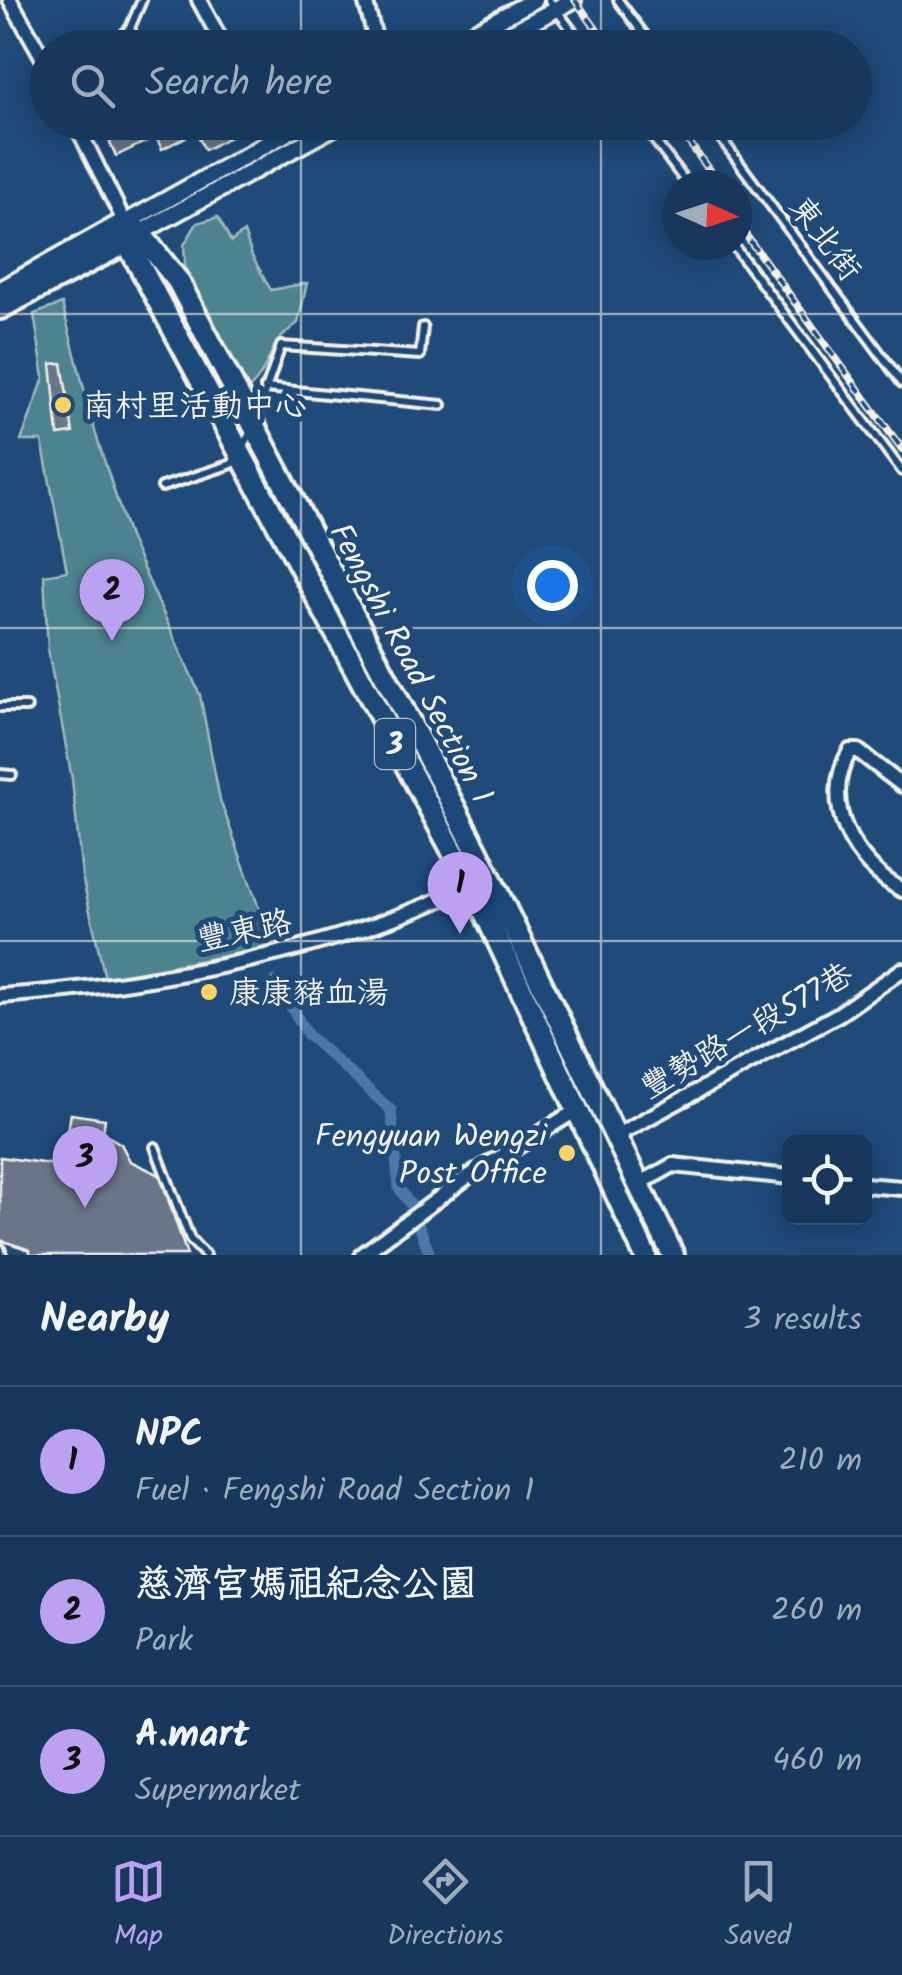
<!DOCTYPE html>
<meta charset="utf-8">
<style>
:root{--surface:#17385c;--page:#244365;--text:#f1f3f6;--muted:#9eacbb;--line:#365272;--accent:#bca0f2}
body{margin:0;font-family:Kalam,"LXGW WenKai TC",sans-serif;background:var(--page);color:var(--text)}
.controls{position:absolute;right:30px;bottom:30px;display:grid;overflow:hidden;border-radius:15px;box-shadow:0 5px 25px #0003}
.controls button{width:90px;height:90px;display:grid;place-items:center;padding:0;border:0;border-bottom:2px solid var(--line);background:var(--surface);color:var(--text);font:50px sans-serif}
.compass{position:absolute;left:662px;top:170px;width:90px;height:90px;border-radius:50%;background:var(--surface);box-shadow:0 5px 25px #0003;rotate:93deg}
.you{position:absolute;left:552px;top:585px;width:35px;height:35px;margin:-25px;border:8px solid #fff;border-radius:50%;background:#1a73e8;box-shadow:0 0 0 15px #1a73e833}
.badge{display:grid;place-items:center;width:65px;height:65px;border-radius:50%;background:var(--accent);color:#111;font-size:32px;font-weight:700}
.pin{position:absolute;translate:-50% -82px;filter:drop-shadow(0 2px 5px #0008)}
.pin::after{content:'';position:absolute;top:52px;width:35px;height:30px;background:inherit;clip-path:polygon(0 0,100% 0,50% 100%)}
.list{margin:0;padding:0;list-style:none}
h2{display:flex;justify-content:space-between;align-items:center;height:130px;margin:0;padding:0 40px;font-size:42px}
h2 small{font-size:32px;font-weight:400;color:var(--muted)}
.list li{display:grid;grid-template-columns:65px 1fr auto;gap:30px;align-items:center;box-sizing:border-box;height:150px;padding:0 40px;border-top:2px solid var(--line)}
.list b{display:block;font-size:38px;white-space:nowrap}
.list p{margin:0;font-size:32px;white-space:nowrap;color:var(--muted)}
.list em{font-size:32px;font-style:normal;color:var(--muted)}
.icon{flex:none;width:55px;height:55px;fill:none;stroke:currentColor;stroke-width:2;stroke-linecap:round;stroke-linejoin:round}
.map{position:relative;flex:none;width:902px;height:1255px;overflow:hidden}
.search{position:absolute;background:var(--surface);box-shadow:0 5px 25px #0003;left:30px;right:30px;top:30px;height:110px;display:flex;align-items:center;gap:25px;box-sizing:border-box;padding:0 35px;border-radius:55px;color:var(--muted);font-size:38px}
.sheet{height:580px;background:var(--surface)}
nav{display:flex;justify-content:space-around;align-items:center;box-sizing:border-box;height:140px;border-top:2px solid var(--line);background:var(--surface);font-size:28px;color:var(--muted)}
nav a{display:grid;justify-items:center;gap:5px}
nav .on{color:var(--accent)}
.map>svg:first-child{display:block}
</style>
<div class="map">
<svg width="902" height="1255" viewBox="0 0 902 1255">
<rect width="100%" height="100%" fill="#1f4a7a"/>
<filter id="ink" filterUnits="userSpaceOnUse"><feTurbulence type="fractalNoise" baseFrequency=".01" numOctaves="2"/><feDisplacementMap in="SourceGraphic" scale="20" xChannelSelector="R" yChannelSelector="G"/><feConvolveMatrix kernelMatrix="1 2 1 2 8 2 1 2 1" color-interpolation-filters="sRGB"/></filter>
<g filter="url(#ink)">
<path fill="#4e828f" stroke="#a1babc" stroke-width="2.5" d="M218 217 231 242 244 232 252 256 271 290 307 283 298 323C261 349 274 370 244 393L186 280 184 245 197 223Z
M62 304 96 435 129 537 200 695 220 800 273 947 105 978 82 876 72 779 48 650 44 575 67 571 42 441H21L44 378 34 314Z"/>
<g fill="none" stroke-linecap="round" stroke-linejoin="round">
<path stroke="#4b78a6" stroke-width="11" d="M275 981 308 1035 391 1110 399 1188 412 1207 430 1255"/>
</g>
<path fill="#6a7489" stroke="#f4f1e8" stroke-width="2.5" d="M114 122H141L149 140 116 156 103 127Z
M148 122H226L233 135 205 150 196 132 162 149Z
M62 363 73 433 58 435 51 364Z
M71 1114 105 1119 103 1133 121 1144 130 1161 160 1175 187 1255H30V1250L0 1240V1157L70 1167 75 1130 68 1129Z"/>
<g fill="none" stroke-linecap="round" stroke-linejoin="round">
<g stroke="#f4f1e8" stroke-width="14">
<path id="service" d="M549 0 585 48
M618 0 654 48
M130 28 139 48
M110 48 130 28 142 0
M641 122 688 185
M709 122 902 383
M733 245 902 471
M265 388 442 405
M256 418 281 346 420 355 423 327
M162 487 232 464 252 430
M0 707H27
M0 774 12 775
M155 1147 190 1239 205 1255
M0 1248 2 1255"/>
</g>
<g stroke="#f4f1e8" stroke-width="20">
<path id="minor" d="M10 0 48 67
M199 0 225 48
M365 0 378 48
M75 122 125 223
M266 122 274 140
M902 785 858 751H850C819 803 854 864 902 890
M0 996C156 985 335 952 477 883
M617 1135 839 1014 902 970
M639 1184 673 1165 790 1177
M864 1185 902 1188
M362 1255 466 1178 577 1110"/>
</g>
<g stroke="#f4f1e8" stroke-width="22">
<path id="tertiary" d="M445 48 534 0
M483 48 573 0
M125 223 306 122
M134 236 343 122"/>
</g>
<g stroke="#f4f1e8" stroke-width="28">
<path id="primary" d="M125 223 139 232 178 281 478 853 673 1255
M125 223 127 242 481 904 645 1255
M0 293 125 223
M0 308 127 242"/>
</g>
<use href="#service" stroke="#1f4a7a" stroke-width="6"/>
<use href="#minor" stroke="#1f4a7a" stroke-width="12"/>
<use href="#tertiary" stroke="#1f4a7a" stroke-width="15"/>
<use href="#primary" stroke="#1f4a7a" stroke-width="20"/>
<g stroke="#f4f1e8" stroke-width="8">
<path id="rail" d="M575 0 610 48
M674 122 720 185
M737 223 902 449"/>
</g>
<use href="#rail" stroke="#1f4a7a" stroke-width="4" stroke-dasharray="11" stroke-linecap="butt"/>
</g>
</g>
<path fill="none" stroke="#f4f1e8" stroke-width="2.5" stroke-opacity="0.55" d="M301 0V48M601 0V48M301 122V1255M601 122V1255M0 314H902M0 628H902M0 941H902"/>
<g fill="#ffd166" stroke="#1f4a7a" stroke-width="4">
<circle cx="63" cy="405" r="10"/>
<circle cx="209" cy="992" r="10"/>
<circle cx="567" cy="1153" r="10"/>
</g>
<g text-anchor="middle" stroke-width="10" stroke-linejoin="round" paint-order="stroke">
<rect fill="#1f4a7a" stroke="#b4bfc7" stroke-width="2.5" x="375" y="719" width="40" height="50" rx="8"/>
<g font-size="30" font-weight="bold" fill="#f4f1e8">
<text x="395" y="754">3</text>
</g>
<g font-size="32" fill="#f4f1e8" stroke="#1f4a7a">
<text transform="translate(826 238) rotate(53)" y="11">東北街</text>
<text transform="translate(412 663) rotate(62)" y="11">Fengshi Road Section 1</text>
<text transform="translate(244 930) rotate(-12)" y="11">豐東路</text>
<text transform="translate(746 1030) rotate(-30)" y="11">豐勢路一段577巷</text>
</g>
<g font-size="32" fill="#f4f1e8" stroke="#1f4a7a" text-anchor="start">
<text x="83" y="416">南村里活動中心</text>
<text x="229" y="1003">康康豬血湯</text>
<text x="547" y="1146" text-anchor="end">Fengyuan Wengzi<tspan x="547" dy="37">Post Office</tspan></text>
</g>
</g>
</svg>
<div class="controls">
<button><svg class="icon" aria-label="locate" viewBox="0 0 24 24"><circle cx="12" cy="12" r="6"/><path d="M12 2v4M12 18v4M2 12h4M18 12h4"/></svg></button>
</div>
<svg class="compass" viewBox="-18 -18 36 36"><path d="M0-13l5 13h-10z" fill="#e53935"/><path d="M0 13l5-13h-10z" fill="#9eacbb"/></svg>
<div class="you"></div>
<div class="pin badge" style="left:460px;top:934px">1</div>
<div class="pin badge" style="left:112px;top:641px">2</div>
<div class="pin badge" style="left:85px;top:1208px">3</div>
<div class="search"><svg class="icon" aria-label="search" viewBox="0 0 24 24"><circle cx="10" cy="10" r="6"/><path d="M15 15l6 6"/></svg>Search here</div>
</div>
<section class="sheet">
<h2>Nearby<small>3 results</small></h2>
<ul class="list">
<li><span class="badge">1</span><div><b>NPC</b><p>Fuel · Fengshi Road Section 1</p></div><em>210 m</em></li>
<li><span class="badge">2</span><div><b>慈濟宮媽祖紀念公園</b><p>Park</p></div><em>260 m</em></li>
<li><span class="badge">3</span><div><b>A.mart</b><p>Supermarket</p></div><em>460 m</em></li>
</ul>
</section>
<nav>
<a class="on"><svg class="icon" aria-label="map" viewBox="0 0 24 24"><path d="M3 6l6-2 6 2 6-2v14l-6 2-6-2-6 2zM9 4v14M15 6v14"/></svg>Map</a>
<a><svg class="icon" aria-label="directions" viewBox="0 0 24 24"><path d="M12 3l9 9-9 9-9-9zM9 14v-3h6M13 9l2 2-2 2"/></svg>Directions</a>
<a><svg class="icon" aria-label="saved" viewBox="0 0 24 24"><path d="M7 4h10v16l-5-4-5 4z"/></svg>Saved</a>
</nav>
